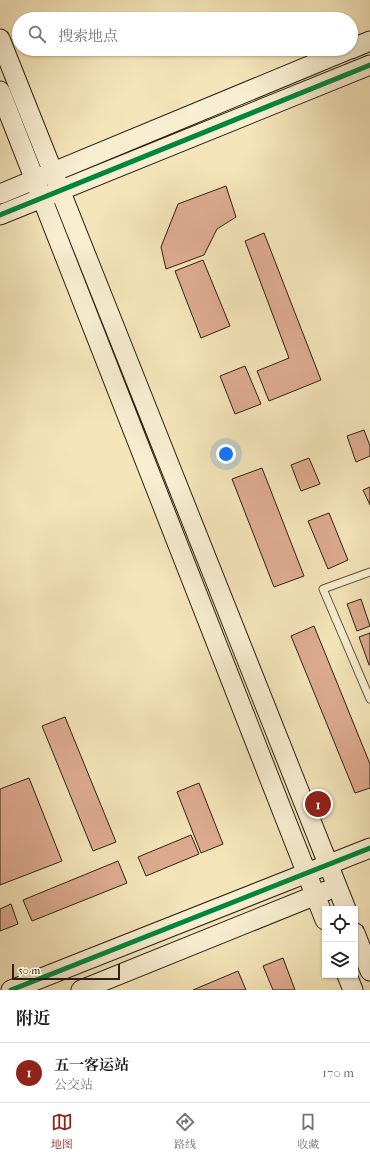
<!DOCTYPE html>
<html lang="zh">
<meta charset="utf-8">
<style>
:root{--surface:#fff;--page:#f2f2f2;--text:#202124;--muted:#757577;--line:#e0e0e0;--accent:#8f2418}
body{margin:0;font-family:"IM FELL French Canon","Noto Serif SC",serif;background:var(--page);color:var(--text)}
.controls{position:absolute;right:12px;bottom:12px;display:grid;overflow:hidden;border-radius:0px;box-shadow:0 1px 3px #0004}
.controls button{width:36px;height:36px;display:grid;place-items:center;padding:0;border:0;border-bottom:1px solid var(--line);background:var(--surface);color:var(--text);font:20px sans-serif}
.scale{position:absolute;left:12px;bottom:10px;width:108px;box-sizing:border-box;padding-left:4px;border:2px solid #2d2215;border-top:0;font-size:11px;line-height:14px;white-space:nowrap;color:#2d2215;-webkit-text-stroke:3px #f8eed2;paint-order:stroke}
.you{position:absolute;left:226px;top:454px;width:14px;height:14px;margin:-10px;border:3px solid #fff;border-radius:50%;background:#1a73e8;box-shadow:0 0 0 6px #1a73e833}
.badge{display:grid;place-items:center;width:26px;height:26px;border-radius:50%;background:var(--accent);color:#fff;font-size:13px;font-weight:700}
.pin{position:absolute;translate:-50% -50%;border:2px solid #fff;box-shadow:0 1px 4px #0006}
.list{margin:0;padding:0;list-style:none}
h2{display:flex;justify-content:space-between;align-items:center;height:52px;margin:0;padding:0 16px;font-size:17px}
h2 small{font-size:13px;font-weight:400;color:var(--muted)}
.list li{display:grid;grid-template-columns:26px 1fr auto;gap:12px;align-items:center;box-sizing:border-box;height:60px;padding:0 16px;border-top:1px solid var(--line)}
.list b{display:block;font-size:15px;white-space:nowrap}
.list p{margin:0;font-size:13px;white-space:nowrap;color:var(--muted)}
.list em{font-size:13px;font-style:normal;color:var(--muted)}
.icon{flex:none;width:22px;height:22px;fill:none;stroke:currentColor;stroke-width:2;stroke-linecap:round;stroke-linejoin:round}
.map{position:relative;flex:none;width:370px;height:990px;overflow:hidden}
.search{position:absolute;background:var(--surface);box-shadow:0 1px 3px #0004;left:12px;right:12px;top:12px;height:44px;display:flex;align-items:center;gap:10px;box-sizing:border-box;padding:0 14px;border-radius:22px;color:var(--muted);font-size:15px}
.sheet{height:112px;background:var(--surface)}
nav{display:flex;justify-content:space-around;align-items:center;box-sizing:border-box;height:56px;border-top:1px solid var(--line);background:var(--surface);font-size:11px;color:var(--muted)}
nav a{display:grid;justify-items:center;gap:2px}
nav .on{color:var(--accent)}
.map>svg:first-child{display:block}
</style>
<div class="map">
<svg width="370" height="990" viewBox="0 0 370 990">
<rect width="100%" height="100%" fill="#f4e5b9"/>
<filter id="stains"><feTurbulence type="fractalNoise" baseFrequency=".005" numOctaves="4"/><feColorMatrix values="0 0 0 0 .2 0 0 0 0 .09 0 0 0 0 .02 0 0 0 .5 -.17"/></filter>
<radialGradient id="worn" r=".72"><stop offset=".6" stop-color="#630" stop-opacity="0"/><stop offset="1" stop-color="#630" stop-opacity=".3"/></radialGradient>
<path fill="#deab90" stroke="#2d2215" d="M226 186 236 217 217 229 204 255 166 269 161 247 178 204Z
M264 233 321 380 269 401 257 371 289 358 245 241Z
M203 260 230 326 201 338 175 271Z
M245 366 261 404 235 414 220 376Z
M364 430 370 446V456L356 462 347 436Z
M309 458 320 484 301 491 291 465Z
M262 468 304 576 274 587 232 479Z
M370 487V505L363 490Z
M329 513 348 560 328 569 308 521Z
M361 599 370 626 357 631 347 604Z
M314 626 370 764V788L355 793 291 636Z
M370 633V665H369L359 637Z
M65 717 116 842 93 851 42 726Z
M29 778 62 861 0 885V789Z
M199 783 223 844 201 853 177 792Z
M191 835 199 854 146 876 138 857Z
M118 861 127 883 32 921 23 900Z
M11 904 18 924 0 931V909Z
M283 958 295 990H273L263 966Z
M238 971 246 990H193Z"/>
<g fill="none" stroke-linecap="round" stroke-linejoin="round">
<g stroke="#5f533e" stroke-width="9">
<path id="lane" d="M370 572 323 589 370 699"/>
</g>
<g stroke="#2d2215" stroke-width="21">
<path id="secondary" d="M0 39 346 909
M351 49 370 41
M0 91 325 920
M0 194 350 49
M0 215 370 65
M355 933 370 971
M347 975 353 990
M11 990 370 848
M81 990 326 891"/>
</g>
<use href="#lane" stroke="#f8eed2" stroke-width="7"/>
<use href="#secondary" stroke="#f8eed2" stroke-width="19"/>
<g stroke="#f8eed2" stroke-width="8">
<path id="cycleway" d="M0 215 370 65
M11 990 370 848"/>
</g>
<use href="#cycleway" stroke="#00873e" stroke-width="5"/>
</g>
<rect width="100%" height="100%" filter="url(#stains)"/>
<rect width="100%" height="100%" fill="url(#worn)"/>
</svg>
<div class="controls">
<button><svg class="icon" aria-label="locate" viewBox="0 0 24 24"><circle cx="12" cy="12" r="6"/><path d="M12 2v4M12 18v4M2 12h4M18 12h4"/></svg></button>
<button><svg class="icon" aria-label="layers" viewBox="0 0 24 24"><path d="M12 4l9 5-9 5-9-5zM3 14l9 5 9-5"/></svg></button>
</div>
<div class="scale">50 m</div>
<div class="you"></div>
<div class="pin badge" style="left:318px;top:804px">1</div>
<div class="search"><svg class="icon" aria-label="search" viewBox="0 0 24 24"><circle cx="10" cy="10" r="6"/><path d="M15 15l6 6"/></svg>搜索地点</div>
</div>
<section class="sheet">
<h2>附近<small></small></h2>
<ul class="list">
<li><span class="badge">1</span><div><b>五一客运站</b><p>公交站</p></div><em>170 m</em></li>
</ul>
</section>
<nav>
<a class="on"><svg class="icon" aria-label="map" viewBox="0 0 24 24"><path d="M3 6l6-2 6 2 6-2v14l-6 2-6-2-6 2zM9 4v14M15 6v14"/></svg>地图</a>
<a><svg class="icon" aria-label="directions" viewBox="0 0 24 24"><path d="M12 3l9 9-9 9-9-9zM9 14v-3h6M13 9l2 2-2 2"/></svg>路线</a>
<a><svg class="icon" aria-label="saved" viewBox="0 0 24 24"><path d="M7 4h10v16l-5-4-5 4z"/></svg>收藏</a>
</nav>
